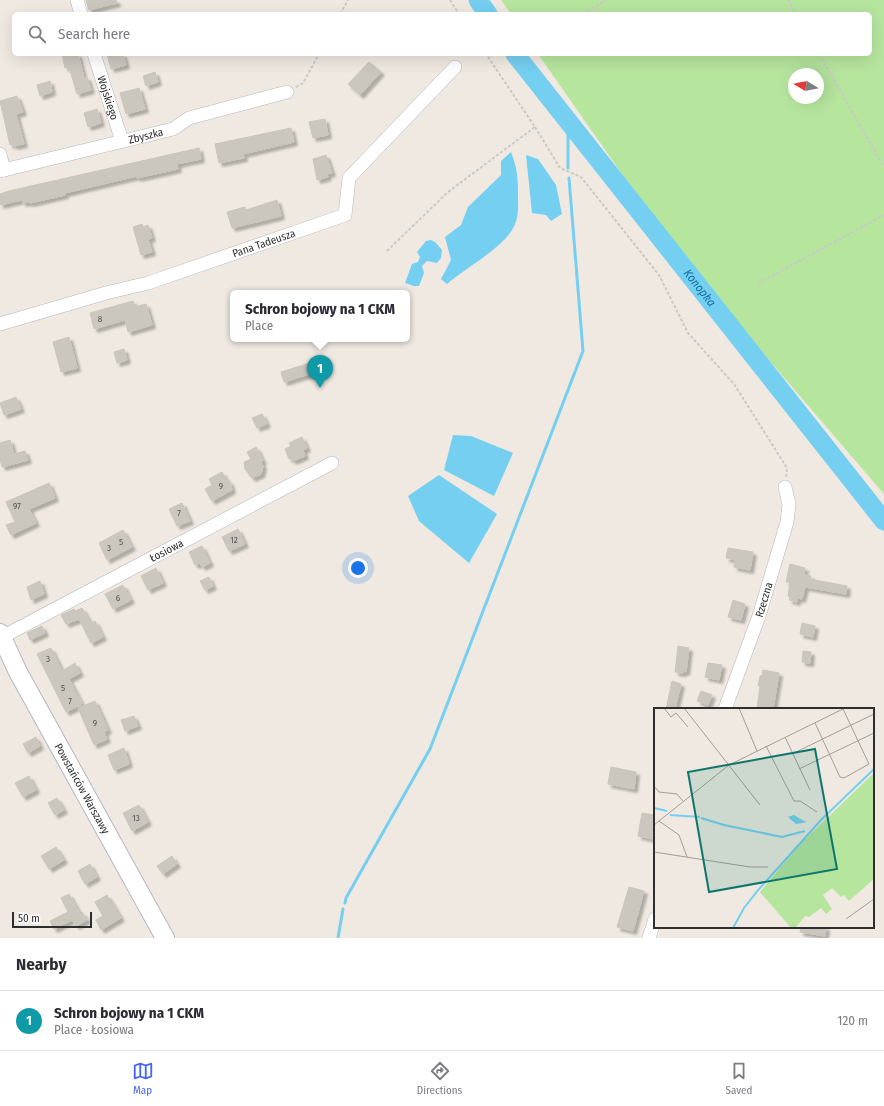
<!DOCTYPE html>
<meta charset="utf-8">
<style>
:root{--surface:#fff;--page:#f7f7f7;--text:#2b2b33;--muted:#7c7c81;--line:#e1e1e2;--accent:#4264fb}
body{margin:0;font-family:"Fira Sans Condensed",sans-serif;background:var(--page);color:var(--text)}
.compass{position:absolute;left:788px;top:68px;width:36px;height:36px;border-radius:50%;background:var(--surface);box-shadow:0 4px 16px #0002;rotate:280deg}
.scale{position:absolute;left:12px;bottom:10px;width:80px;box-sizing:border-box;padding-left:4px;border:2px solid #2e2e2e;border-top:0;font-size:11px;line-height:14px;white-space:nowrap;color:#2e2e2e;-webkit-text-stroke:3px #fff;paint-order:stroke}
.you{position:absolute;left:358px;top:568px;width:14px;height:14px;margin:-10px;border:3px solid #fff;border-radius:50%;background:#1a73e8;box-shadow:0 0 0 6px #1a73e833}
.badge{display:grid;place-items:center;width:26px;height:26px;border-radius:50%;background:var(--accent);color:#fff;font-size:13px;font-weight:700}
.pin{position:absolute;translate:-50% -33px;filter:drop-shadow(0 1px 2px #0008)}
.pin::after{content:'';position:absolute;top:21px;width:14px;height:12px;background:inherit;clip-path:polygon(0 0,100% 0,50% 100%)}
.popup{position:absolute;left:230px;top:290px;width:180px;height:52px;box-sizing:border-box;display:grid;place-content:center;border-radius:6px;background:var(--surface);filter:drop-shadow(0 1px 3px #0005);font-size:13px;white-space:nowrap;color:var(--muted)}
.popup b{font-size:15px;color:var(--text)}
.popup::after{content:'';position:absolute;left:50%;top:100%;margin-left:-8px;border:8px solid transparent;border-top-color:var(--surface)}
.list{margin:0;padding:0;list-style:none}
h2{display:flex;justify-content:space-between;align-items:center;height:52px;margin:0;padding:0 16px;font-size:17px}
h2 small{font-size:13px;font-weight:400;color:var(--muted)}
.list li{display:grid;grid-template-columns:26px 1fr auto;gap:12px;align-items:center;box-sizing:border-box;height:60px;padding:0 16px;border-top:1px solid var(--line)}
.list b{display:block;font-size:15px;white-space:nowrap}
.list p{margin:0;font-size:13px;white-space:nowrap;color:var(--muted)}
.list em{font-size:13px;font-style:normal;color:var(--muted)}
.icon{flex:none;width:22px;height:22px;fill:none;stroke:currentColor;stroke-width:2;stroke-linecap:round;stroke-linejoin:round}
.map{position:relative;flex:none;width:884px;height:938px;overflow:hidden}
.search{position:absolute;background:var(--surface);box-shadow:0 4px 16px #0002;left:12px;right:12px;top:12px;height:44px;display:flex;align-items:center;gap:10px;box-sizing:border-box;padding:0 14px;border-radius:6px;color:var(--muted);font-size:15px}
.sheet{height:112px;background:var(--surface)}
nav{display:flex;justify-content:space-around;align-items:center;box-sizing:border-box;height:56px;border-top:1px solid var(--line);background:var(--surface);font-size:11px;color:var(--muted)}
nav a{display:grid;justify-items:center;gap:2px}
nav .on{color:var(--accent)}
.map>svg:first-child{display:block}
</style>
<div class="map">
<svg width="884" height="938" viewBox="0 0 884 938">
<defs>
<filter id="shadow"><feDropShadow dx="3.5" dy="3.5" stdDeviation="1" flood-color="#0004"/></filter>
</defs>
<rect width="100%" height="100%" fill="#efe9e1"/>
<path fill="#b6e59e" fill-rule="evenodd" d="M501 0H884V494L769 360 659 227 538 54H870V14H511ZM794 74H818V98H794Z"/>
<path fill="#75cff0" d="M511 152C517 168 518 176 518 194 518 202 519 216 515 224 507 246 465 268 447 284L441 279 451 260 445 237 461 225 468 207 501 175V161Z
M526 155 538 159 556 185 562 214 551 221 546 215 532 213Z
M431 240 435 242 442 250 441 258 437 263 427 261 422 266 424 273 419 286H414L405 283 412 264 418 262 420 257 417 252 426 241Z
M453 435 471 436 513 453 494 496 444 470Z
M439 475 497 514 469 563 419 521 408 496Z"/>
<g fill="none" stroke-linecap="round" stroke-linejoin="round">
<path stroke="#75cff0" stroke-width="3" d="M568 121V168
M345 903 346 898 430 749 583 351 569 178
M338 938 343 909"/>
<g stroke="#75cff0" stroke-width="19">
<path d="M478 0 488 14"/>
<path id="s1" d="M515 54 884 521"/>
</g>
</g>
<path fill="#cbc7bf" stroke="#cbc5ba" filter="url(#shadow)" d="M86 0H116L117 3 89 10Z
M62 54H78L84 78 87 77 91 90 77 94 69 67 65 68Z
M107 54H123L126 65 111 69Z
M369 62 381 72 360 95 348 84Z
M155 72 158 82 146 86 143 76Z
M50 81 52 92 40 96 37 85Z
M139 88 145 109 126 114 120 93Z
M17 96 23 112 16 114 24 144 14 146V144L10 145 0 101Z
M97 109 101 123 88 127 84 113Z
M325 119 328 135 313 138 309 122Z
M291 128 294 142 243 154 244 158 219 163 215 144Z
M199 148 201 159 177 164 178 169 137 178V176L65 193V195L30 203 29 202 23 203 22 200 0 205V194L9 191Z
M326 155 332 173 327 174 328 177 317 180 313 159Z
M277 200 281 216 232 228 227 212 245 207 246 210Z
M142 224 143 227 148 225 152 238 148 239 152 252 141 255 133 227Z
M133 301 135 307 146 304 152 325 128 332 125 320 94 329 90 313Z
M69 337 77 368 61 372 53 342Z
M124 349 127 360 117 363 114 352Z
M319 360 322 370 284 382 281 372Z
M16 397 21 409 4 415 0 403Z
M262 414 267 424 257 428 252 418Z
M302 437 307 448 303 450 305 456 293 461 291 458 289 459 285 449 291 446 289 443Z
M10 440 14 454 25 451 28 460 2 467 0 460V443Z
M256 447 263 461 261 462 263 466 261 474 252 478 245 469 244 462 251 459 247 452Z
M222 472 227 481 230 482 232 490 212 501 205 489 212 485 209 479Z
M49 483 55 498 29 509 36 523 11 535 6 525 15 522 6 502Z
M182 503 190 521 177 526 169 509Z
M238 529 245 544 229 551 222 537Z
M123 530 132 547 107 560 99 543Z
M202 546 210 563 202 567 200 563 195 565 189 552Z
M728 548 753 552 750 570 734 567 735 560 726 558Z
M790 564 805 568 804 575 811 576 810 579 847 586 846 594 805 587 802 599 797 598V602L789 600 790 597 788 596 790 582H786Z
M156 568 163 583 148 590 141 576Z
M209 577 213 586 205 590 200 581Z
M40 581 44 594 31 600 27 587Z
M123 585 131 600 113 609 105 594Z
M733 600 745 604 741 620 728 617Z
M82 608 91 624 95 621 103 637 91 643 75 611Z
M74 609 79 619 66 624 61 615Z
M802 623 815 626 813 637 800 634Z
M42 626 45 633 30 640 27 633Z
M678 646 689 648 686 672 683 671V673L675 672Z
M51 648 62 671 75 663 80 673 69 679 82 704 66 712 37 654Z
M803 651 811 652 810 663 802 662Z
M708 663 722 665 719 680 705 677Z
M763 670 779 673 773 709H757L760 686H758L760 676H762Z
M672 681 681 684 675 709H666Z
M701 691 712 695 708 705 697 701Z
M95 701 108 730 104 732 107 739 94 745 78 708Z
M134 716 138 726 125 731 121 720Z
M36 737 40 746 28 753 23 744Z
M124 748 129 764 114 770 108 755Z
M611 767 636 772 634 789 608 784Z
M29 776 36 790 23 797 15 783Z
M57 798 64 810 55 815 48 803Z
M139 805 148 822 132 831 123 813Z
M642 813 655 815 654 839 638 836Z
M56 847 64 860 49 869 41 856Z
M172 856 177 864 163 874 157 866Z
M90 864 97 877 85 884 78 871Z
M629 887 644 891 633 931 617 927Z
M69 894 80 914 82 912 87 920 76 926 72 920 54 929 50 921 68 912 61 898Z
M107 895 121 918 101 930 96 920 103 916 95 902Z
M801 927H826L825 936 800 932Z"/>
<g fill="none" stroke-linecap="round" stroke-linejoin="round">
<g stroke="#b4b7c1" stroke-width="14">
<g id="minor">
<path d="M77 0 81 14"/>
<path id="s2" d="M94 54 122 141"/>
<path d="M0 154 4 170"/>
<path id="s3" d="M0 171 173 129 189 118 287 92"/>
<path id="s4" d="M0 324 106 293 148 283 345 215 349 178 455 67"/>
<path id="s5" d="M0 638 332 463"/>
<path id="s6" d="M725 709 759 616 787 522 789 504 785 487"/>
<path d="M649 938 655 919"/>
</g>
</g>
<g stroke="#b4b7c1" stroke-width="20">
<g id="secondary">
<path id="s7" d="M0 633 18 672 165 938"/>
</g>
</g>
<path stroke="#c9c9c9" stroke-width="2" stroke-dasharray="3 2" stroke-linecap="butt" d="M450 0 459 14
M788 0 796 14
M340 14 348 0
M583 14 606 0
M819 54 884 167
M296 87 303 83 319 54
M535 127 560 168 581 177 659 275 688 333 734 384 787 468 786 477
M387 251 448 192 535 127 486 54
M759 283 884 215"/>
<use href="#minor" stroke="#fff" stroke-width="13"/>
<use href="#secondary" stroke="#fff" stroke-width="18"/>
</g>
<g text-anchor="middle" stroke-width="4" stroke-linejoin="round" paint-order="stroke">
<g font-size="9" fill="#555452">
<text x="100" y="322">8</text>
<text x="221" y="489">9</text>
<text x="17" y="509">97</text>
<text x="179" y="516">7</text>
<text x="234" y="543">12</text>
<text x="121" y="545">5</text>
<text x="109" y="551">3</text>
<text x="118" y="601">6</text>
<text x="48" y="662">3</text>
<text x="63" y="691">5</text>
<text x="70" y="704">7</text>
<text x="95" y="726">9</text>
<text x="136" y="821">13</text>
</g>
<g font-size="11" fill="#2e2e2e" stroke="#fff">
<text dy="4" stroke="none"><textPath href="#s2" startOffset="46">Wojskiego</textPath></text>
<text dy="4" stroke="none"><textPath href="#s3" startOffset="150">Zbyszka</textPath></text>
<text dy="4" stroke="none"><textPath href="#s4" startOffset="276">Pana Tadeusza</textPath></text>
<text dy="4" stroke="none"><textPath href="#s5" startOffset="188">Łosiowa</textPath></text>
<text dy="4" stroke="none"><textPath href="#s6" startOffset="116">Rzeczna</textPath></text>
<text dy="4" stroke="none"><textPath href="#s7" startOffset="176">Powstańców Warszawy</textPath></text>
</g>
<g font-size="12" font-style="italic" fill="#0d6fa3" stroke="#fff">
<text dy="4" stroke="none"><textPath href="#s1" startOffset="298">Konopka</textPath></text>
</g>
</g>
<g transform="translate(654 708)">
<rect width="220" height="220" fill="#efe9e1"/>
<path d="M220 65V171L195 193 190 187 187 189 178 180 169 187 178 201 172 206 167 200 155 209 151 208 141 220H137L106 184 146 136Z" fill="#b6e59e"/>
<path d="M140 107 150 113 153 114 142 116 134 109Z" fill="#75cff0"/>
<path fill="none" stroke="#75cff0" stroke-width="2" d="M0 100 13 103M16 107 46 109M47 110 70 117 128 129 151 123M79 220 90 200 105 181 167 112 220 61"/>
<path fill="none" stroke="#a29e99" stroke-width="1" d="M10 0 17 9 22 5 34 19M30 0 106 97M85 0 103 43M161 15 186 69 190 70 215 56 189 1M131 29 156 82M112 38 140 93H146L163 104M138 46 220 6M145 61 220 25M0 78 5 84 23 86 29 93M5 113 25 127 33 149M0 117 75 57 191 0M0 144 96 159H114M192 211 220 191"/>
<path fill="#0f766e" fill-opacity="0.15" stroke="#0f766e" stroke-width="2" d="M161 41 183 161 55 184 34 64Z"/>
<rect width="220" height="220" fill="none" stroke="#2e2e2e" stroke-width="2"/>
</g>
</svg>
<svg class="compass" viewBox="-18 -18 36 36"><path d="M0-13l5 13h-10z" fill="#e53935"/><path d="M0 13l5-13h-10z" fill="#7c7c81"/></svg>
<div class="scale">50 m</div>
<div class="you"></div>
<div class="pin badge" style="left:320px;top:388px;background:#0f9aa8">1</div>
<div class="popup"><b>Schron bojowy na 1 CKM</b>Place</div>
<div class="search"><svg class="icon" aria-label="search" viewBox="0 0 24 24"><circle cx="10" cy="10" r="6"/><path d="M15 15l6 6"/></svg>Search here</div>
</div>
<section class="sheet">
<h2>Nearby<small></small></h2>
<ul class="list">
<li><span class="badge" style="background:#0f9aa8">1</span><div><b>Schron bojowy na 1 CKM</b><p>Place · Łosiowa</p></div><em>120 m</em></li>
</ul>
</section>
<nav>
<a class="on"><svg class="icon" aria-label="map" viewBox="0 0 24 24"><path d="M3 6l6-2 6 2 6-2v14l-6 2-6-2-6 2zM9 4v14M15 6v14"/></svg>Map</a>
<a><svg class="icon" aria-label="directions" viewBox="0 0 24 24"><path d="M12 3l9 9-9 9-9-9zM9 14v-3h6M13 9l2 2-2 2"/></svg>Directions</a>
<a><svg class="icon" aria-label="saved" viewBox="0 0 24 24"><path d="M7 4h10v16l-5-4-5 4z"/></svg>Saved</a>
</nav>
